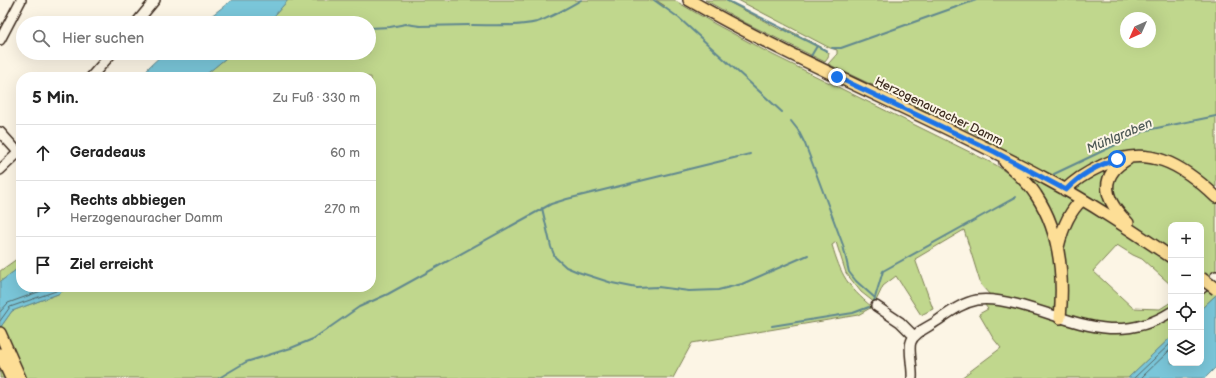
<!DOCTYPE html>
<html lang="de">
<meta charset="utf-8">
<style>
:root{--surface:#fff;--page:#f6f6f6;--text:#222;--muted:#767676;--line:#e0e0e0}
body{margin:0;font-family:"Balsamiq Sans",sans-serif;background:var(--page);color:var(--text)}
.controls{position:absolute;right:12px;bottom:12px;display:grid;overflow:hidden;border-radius:8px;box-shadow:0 4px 16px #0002}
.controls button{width:36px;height:36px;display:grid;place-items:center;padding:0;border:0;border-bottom:1px solid var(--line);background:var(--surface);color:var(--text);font:20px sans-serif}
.compass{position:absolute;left:1120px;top:12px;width:36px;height:36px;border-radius:50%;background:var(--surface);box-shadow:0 4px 16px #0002;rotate:225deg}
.stop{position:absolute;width:12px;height:12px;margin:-9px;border:3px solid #1a73e8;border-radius:50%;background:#fff}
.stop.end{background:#1a73e8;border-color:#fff;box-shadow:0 1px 4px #0008}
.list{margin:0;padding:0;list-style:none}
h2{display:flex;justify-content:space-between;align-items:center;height:52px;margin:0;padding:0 16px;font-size:17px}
h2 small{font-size:13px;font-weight:400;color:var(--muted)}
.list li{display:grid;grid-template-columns:26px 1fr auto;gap:12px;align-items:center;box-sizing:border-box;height:56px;padding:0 16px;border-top:1px solid var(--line)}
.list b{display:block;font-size:15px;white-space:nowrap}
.list p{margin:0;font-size:13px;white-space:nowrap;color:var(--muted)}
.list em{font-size:13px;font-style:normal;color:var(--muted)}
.icon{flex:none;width:22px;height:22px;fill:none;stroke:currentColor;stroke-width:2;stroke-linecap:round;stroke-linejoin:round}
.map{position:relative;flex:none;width:1216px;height:378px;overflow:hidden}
.search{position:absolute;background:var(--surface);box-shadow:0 4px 16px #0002;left:16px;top:16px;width:360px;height:44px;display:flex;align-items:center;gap:10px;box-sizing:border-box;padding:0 14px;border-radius:22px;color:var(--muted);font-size:15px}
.panel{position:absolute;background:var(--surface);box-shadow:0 4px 16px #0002;left:16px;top:72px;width:360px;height:220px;border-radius:16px}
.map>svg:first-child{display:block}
</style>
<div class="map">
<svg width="1216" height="378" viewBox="0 0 1216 378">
<rect width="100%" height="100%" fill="#fcf5e5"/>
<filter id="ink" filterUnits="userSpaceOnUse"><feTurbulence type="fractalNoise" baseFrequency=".025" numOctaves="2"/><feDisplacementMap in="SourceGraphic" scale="8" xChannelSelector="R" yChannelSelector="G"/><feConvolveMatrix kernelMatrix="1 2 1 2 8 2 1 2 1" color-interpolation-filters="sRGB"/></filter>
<g filter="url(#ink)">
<path fill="#c0d78d" stroke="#7e8056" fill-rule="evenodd" d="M288 0H654L665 6 656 0H674L715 24 773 55 996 165 1014 178 1020 173 986 139 828 64 837 54V50L830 48 738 0H1216V295L1201 309V225H1171V285L1142 259 1133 255 1117 245 1093 271 1133 308 1160 309 1171 302V337L1128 378H961L1001 348 993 338 979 314 988 309 978 296H991L981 285 964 230 915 259 933 309 921 315 896 276 883 286 875 303 861 292 846 273 836 242 832 245C841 275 847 286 872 307L858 315 692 343 673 378H0V328L12 311 58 294 68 287H371V77H203L232 53H369V23H268ZM1126 18H1150V42H1126Z
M705 0H725L783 31 785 28 823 48 829 53 828 58 825 62 746 23Z
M21 256V266L0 282V271Z"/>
<path fill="#7ac6d9" stroke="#61888e" d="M232 0H288L268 23H202Z
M164 53H232L203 77H144L149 67Z
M21 266V287H68L58 294 12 311 0 328V282Z
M1216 295V367L1205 378H1128L1171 337V363H1201V309Z"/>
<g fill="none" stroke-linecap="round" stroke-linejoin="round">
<path stroke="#546869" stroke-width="1" d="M0 312 8 303 52 287
M0 321 10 307 56 291 61 287
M1134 378 1171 343
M1141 378 1171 349"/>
<path stroke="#61888e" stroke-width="2" d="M654 0 679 18 782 112
M726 0 817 46 811 56
M472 25C493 25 516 27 537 22 552 17 567 8 581 0
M369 28 390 27 406 24 420 26 469 25
M817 46 827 51
M832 48H841L976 0
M791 121 798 130 805 144 813 165 843 245 849 272 856 281 875 298
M1054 174 1147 130 1216 116
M542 208 551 247 555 257 566 267 578 272 612 283 637 288 658 287 689 291 718 290 742 284 808 255
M874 301 883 271 1016 197
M772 326 853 313 869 307
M219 378 246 362 291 348 313 339 359 307 388 294 551 204 567 199 750 154"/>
<g stroke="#3b2a1e" stroke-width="12">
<path id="minor" d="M136 23 155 0
M0 40 21 0
M91 77 112 53
M0 132 18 152
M0 170 21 150
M1201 289 1216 276
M876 306 900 322 914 336
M912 378C913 368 908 349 911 342 914 332 929 327 937 321 949 313 961 303 977 300 990 298 1004 301 1016 304 1071 318 1116 347 1171 312"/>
</g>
<g stroke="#3b2a1e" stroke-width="14">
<path id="major" d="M689 0C805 67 931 116 1048 180 1091 203 1131 230 1171 257
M1005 162C1016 172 1028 182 1036 195 1060 231 1064 276 1060 318
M1065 190C1076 179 1088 172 1101 166 1147 143 1182 164 1216 197
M1128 223C1106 202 1096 177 1128 159
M1058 247C1062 230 1068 212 1082 200
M0 333 20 378
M0 354 11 378"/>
</g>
<use href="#minor" stroke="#fcf5e5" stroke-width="9"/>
<use href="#major" stroke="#fdde96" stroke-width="11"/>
<g stroke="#3b2a1e" stroke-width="14" stroke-linecap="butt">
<path id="major-bridge" d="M1201 278 1216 289"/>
</g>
<use href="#major-bridge" stroke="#fdde96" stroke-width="11"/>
</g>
</g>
<g fill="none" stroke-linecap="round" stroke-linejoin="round" filter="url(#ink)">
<path stroke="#1a73e8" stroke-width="5" d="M837 77 995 152 1066 190C1080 175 1098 165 1117 159"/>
</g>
<g text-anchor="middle" stroke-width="4" stroke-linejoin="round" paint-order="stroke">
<g font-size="12" fill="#3b2a1e" stroke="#fcf5e5">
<text transform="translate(939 111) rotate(26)" y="4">Herzogenauracher Damm</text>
</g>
<g font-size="13" font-style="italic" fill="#4e5956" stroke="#fcf5e5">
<text transform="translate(1119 135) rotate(-23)" y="5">Mühlgraben</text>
</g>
</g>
</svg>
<div class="controls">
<button>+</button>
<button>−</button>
<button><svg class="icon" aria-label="locate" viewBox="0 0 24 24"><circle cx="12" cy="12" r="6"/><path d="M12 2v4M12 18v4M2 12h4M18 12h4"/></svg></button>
<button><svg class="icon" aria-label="layers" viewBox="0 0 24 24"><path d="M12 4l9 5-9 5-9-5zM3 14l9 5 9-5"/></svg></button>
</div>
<svg class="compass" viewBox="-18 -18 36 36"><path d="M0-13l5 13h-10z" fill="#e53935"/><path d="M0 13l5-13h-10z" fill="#767676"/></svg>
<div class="stop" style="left:1117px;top:159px"></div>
<div class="stop end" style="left:837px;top:77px"></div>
<div class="search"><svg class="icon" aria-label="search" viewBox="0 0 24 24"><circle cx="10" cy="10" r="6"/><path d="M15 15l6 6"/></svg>Hier suchen</div>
<section class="panel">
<h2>5 Min.<small>Zu Fuß · 330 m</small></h2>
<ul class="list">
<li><svg class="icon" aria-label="ahead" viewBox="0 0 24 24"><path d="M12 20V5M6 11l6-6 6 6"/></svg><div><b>Geradeaus</b></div><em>60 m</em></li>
<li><svg class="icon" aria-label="right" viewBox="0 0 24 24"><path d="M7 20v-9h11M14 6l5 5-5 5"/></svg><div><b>Rechts abbiegen</b><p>Herzogenauracher Damm</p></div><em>270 m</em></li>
<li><svg class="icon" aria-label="arrive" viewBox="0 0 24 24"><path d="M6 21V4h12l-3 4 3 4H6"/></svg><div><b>Ziel erreicht</b></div></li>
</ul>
</section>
</div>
